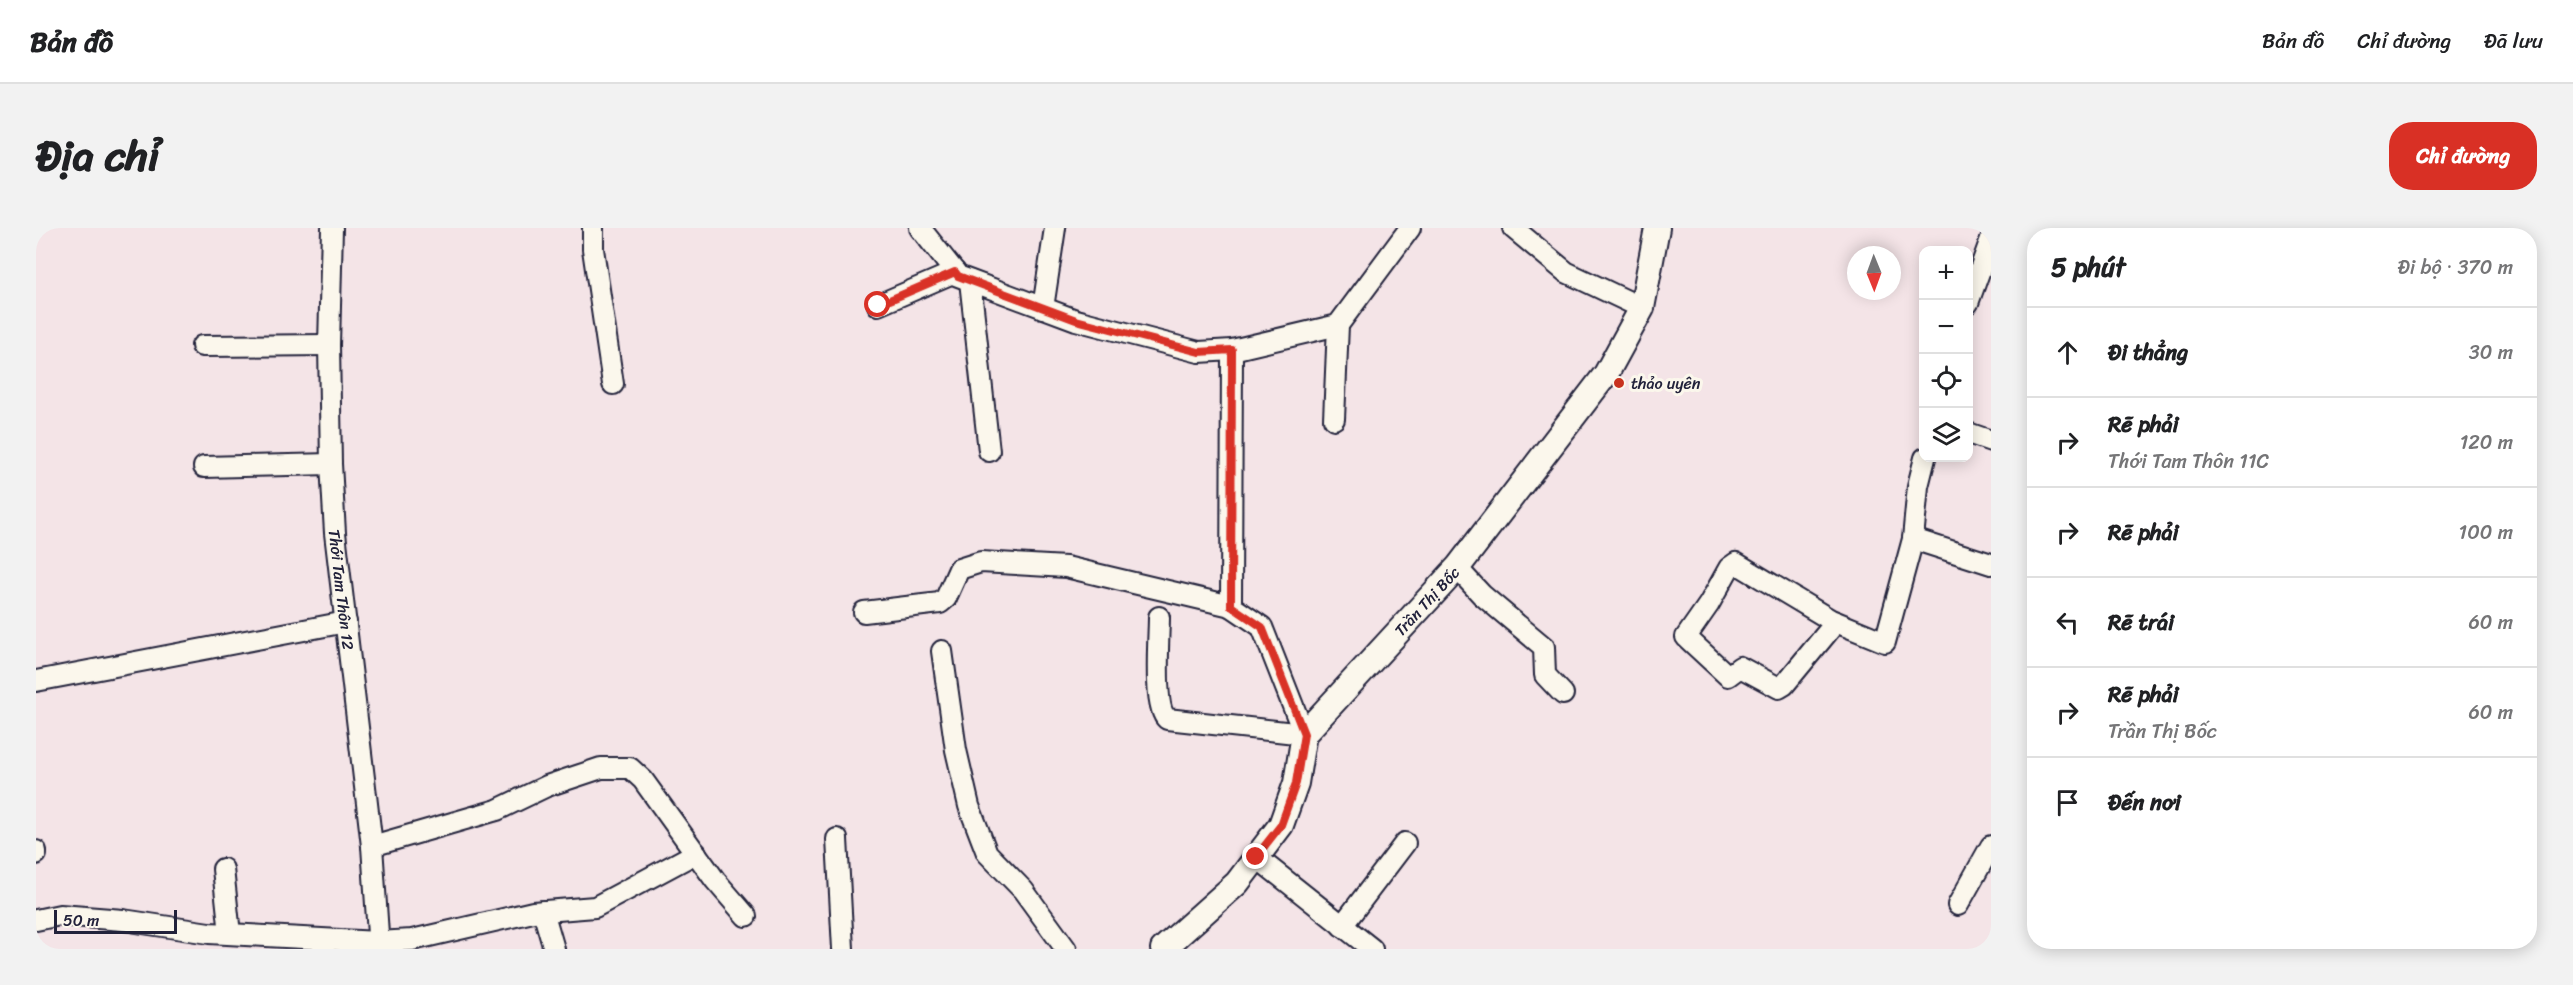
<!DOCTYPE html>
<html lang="vi">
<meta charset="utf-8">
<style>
:root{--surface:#fff;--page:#f2f2f2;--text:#202124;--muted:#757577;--line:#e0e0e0;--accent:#d93025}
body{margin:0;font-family:Sriracha,sans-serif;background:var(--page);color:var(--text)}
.controls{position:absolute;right:18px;top:18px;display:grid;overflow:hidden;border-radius:12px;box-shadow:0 3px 15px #0003}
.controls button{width:54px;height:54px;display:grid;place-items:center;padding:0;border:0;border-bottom:2px solid var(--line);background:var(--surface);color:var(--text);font:30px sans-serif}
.compass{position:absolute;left:1811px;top:18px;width:54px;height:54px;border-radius:50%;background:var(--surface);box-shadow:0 3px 15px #0003;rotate:179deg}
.scale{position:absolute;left:18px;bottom:15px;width:123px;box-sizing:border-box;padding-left:6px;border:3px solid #22223b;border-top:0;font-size:16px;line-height:21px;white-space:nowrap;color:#22223b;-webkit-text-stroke:4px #fbf7ec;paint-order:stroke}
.stop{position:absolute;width:18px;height:18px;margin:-14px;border:4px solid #d93025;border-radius:50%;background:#fff}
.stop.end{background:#d93025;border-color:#fff;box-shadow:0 2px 6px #0008}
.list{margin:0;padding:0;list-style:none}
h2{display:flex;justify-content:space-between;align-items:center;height:78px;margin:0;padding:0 24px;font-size:26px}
h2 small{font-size:20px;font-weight:400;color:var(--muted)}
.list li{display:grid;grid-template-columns:39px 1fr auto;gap:18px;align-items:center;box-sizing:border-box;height:90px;padding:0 24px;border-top:2px solid var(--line)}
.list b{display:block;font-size:22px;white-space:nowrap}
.list p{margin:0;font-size:20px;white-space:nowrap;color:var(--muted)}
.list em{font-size:20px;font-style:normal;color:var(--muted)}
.icon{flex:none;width:33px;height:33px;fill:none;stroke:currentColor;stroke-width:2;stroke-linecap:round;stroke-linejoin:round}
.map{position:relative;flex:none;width:1955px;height:721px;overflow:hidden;border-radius:24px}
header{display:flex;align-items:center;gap:36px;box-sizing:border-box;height:84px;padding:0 30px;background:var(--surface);border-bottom:2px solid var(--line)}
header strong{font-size:28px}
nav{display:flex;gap:33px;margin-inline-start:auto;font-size:21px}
.intro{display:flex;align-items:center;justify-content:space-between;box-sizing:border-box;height:144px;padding:0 36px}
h1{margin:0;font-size:42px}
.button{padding:15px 27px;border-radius:24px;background:var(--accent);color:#fff;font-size:21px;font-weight:700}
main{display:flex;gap:36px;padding:0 36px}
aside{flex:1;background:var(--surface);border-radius:24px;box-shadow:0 3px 15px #0003}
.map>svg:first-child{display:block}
</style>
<header>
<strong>Bản đồ</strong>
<nav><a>Bản đồ</a><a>Chỉ đường</a><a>Đã lưu</a></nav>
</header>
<div class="intro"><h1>Địa chỉ</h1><a class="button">Chỉ đường</a></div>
<main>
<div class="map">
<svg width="1955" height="721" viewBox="0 0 1955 721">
<rect width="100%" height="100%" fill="#f4e4e7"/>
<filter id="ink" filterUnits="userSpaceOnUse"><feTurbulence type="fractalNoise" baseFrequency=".0167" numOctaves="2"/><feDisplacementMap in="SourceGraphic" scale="12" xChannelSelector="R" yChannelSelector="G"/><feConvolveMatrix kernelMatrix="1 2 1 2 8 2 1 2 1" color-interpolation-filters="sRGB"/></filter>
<g filter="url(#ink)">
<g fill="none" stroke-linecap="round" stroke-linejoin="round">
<g stroke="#22223b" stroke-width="24">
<g id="minor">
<path id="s1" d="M296 0 293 117 295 236 299 305 336 618 343 721"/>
<path d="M557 0V21L577 156"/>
<path d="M884 0 922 48 1040 92 1163 124 1196 122 1302 97 1374 0"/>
<path d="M1477 0 1530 44 1606 80"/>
<path d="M934 53 953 223"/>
<path d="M1932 75 1955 11"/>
<path d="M842 77 919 44"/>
<path d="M1007 80 1019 0"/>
<path d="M166 118 293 117"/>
<path d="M1298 191 1302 97"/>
<path d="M1932 205 1955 213"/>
<path d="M1889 230 1882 258 1877 311 1955 336"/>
<path d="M168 239 295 236"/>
<path d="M1421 340 1446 367 1508 419 1509 447 1527 466"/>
<path d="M1195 378 1196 122"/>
<path d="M828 384 904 375 910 370 923 341 945 334 1030 339 1195 378 1226 399 1268 506 1131 491C1117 479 1123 409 1123 389"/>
<path d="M1800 394 1748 457 1743 460 1704 439 1692 448 1650 409 1673 376 1693 340 1700 335 1795 392 1800 394 1849 414 1877 311"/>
<path d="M906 423 920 522 933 578 951 625 987 662 1030 721"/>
<path d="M0 453 310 394"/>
<path d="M801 611 807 721"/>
<path d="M336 618 461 582 511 558 565 540H594L607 552 679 652 710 688"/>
<path d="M0 623V626"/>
<path d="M1220 629 1336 721"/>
<path d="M187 641 194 706"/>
<path d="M1922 677 1955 618"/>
<path d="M507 683 518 721"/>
<path d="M0 692 24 687 87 692 173 705 342 714 376 712 497 684 559 679 660 625"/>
<path d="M1306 698 1369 615"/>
</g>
</g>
<g stroke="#22223b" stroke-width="28">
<g id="tertiary">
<path id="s2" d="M1127 721 1201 655 1245 597 1260 555 1268 506 1422 339 1570 146 1606 80 1621 0"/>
</g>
</g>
<use href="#minor" stroke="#fbf7ec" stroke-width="20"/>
<use href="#tertiary" stroke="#fbf7ec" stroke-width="24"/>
</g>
</g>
<g fill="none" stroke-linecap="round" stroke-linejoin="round" filter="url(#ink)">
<path stroke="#d93025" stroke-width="8" d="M842 77 919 44 922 48 1040 92 1163 124 1196 122 1195 378 1226 399 1268 506 1260 555 1245 597 1220 629"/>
</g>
<circle fill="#c8321e" stroke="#fbf7ec" stroke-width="2" cx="1583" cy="155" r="6"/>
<g text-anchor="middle" stroke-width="6" stroke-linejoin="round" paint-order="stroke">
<g font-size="16" fill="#22223b" stroke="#fbf7ec" text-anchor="start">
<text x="1595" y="161">thảo uyên</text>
</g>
<g font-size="16" fill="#22223b" stroke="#fbf7ec">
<text dy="6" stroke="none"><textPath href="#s1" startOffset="362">Thới Tam Thôn 12</textPath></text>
<text dy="6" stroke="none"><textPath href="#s2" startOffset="447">Trần Thị Bốc</textPath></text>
</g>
</g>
</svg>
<div class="controls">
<button>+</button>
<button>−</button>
<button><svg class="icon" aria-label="locate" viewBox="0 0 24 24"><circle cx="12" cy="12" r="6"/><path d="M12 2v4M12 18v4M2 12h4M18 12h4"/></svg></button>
<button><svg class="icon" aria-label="layers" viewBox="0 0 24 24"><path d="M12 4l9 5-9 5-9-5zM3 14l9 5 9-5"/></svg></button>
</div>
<svg class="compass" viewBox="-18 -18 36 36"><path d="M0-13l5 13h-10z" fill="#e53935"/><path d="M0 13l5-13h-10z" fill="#757577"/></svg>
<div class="scale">50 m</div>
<div class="stop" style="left:842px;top:77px"></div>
<div class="stop end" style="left:1220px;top:629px"></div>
</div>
<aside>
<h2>5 phút<small>Đi bộ · 370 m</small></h2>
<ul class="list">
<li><svg class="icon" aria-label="ahead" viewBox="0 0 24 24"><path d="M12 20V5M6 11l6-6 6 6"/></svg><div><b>Đi thẳng</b></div><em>30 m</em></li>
<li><svg class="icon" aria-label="right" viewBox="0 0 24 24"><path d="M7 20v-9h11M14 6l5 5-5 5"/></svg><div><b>Rẽ phải</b><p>Thới Tam Thôn 11C</p></div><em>120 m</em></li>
<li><svg class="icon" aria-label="right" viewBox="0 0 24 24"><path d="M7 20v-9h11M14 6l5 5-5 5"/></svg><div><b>Rẽ phải</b></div><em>100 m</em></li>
<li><svg class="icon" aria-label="left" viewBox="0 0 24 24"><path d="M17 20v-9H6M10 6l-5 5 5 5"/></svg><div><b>Rẽ trái</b></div><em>60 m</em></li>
<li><svg class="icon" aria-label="right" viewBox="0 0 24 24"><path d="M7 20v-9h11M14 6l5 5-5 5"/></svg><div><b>Rẽ phải</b><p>Trần Thị Bốc</p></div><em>60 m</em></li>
<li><svg class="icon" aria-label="arrive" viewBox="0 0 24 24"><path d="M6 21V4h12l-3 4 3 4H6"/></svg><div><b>Đến nơi</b></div></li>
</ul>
</aside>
</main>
